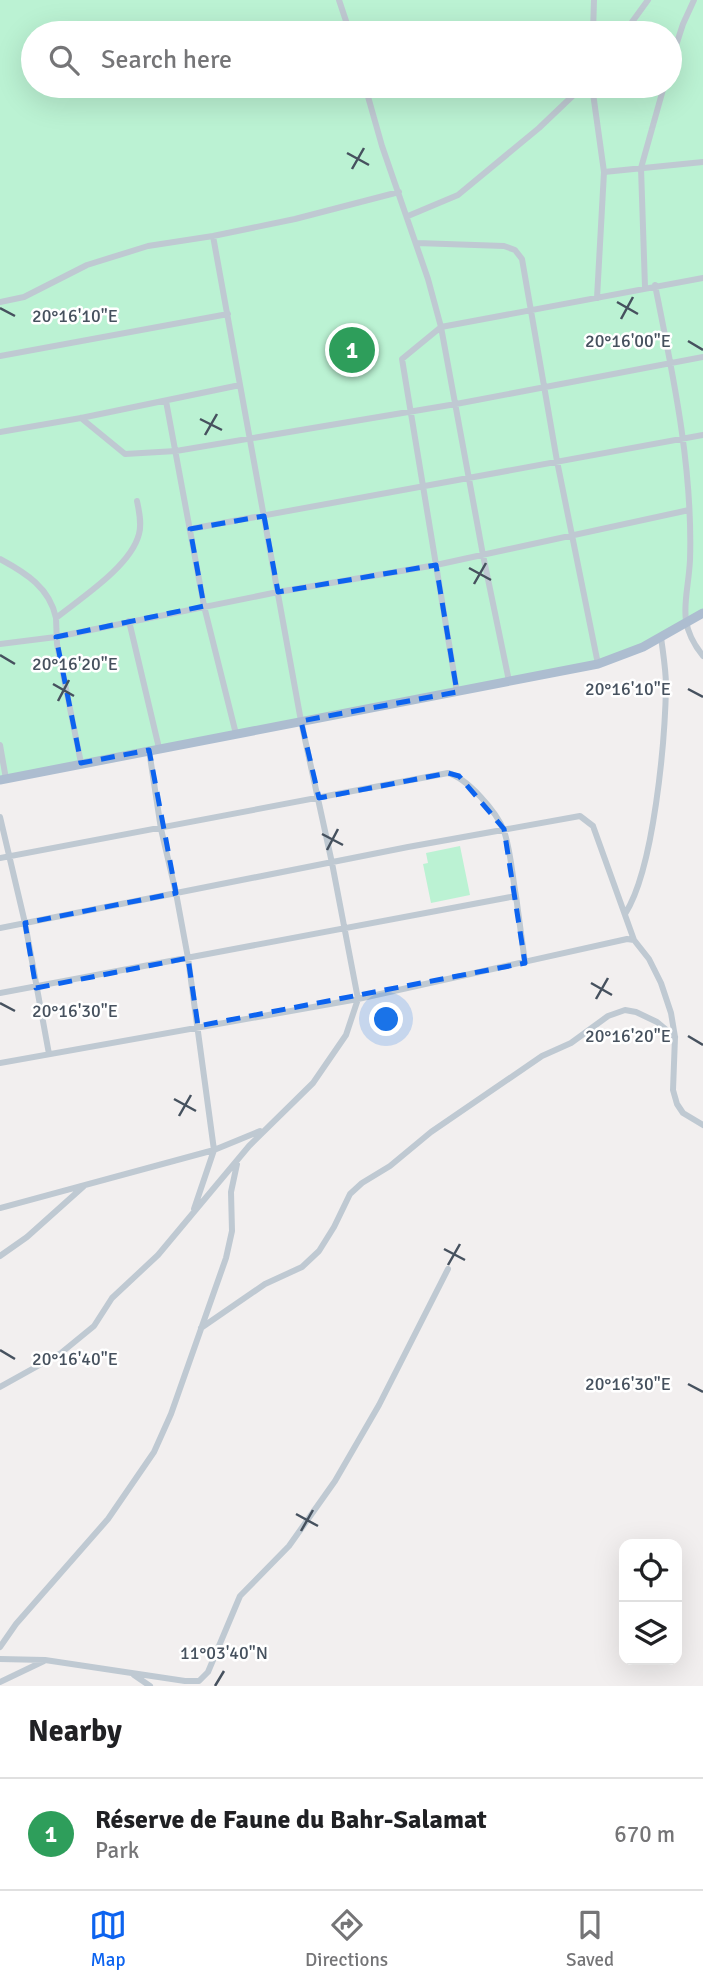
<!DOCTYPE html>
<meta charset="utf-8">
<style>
:root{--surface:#fff;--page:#f6f6f6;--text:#202124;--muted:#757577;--line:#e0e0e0;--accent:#0c63ef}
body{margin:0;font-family:Signika,sans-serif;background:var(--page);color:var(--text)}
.controls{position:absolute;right:21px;bottom:21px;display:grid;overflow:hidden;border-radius:14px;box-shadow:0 7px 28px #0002}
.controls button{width:63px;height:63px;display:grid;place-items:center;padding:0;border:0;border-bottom:2px solid var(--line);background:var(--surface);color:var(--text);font:35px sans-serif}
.you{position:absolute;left:387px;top:1020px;width:24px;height:24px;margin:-18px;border:5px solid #fff;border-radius:50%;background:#1a73e8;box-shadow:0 0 0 10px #1a73e833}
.badge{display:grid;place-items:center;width:46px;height:46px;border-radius:50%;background:var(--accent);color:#fff;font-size:23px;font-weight:700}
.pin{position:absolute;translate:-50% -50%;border:4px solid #fff;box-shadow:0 2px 7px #0006}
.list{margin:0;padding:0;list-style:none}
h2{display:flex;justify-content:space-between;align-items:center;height:91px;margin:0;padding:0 28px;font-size:30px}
h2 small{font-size:23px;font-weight:400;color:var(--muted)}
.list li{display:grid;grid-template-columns:46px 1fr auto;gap:21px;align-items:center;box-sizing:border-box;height:112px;padding:0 28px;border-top:2px solid var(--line)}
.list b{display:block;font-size:26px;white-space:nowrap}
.list p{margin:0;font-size:23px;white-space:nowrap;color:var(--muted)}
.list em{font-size:23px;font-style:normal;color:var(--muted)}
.icon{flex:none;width:38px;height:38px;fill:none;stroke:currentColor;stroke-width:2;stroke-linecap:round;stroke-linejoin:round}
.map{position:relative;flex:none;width:703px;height:1686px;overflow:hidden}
.search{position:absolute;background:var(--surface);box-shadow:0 7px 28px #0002;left:21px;right:21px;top:21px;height:77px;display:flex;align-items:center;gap:18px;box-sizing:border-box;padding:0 24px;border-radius:38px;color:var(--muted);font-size:26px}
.sheet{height:203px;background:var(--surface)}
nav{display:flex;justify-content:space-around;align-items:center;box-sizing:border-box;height:98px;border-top:2px solid var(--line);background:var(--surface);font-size:19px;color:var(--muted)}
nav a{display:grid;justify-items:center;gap:4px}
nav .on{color:var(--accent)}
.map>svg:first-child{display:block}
</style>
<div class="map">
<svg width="703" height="1686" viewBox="0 0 703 1686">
<rect width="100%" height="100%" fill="#f2efef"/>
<path fill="#bbf2d3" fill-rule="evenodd" d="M0 0H703V613L621 656 0 780ZM33 33H670V86H33Z
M460 846 470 895 431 903 423 864 428 863 426 853Z"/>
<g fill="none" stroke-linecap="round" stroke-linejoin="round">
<path stroke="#bfc9d2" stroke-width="6" d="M339 0 350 33
M593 33 594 0
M624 33 648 0
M670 64 683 24 694 0
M365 86 382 146 428 279 441 327 483 555 509 681
M592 86 604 172 597 298
M604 172 703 162
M408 216 458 195 539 128 583 86
M417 243 504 246 515 250 522 259 557 461 598 664
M655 285C673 375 693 468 690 560 688 600 675 621 703 656
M645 287 641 168 664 86
M0 302 24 297 87 265 148 246 213 236 295 219 399 192
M0 356 228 314
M166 401 204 606 236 734
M81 418 125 454 176 451 456 404 703 357
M0 432 81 418 240 385
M190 529 703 435
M0 559C26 573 50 588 56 618
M129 621 159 748
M0 644 56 637 278 592 436 565 689 510
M457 692 402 359 441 327 703 278
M0 745 6 779
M149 750 161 829 176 893 188 958 214 1150 194 1209
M81 763 57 644 56 618C81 598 131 566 139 534 142 523 139 511 137 501
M0 817 25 923 49 1054
M0 858 448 773C467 778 497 812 504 831 511 851 512 875 516 896
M625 914C654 869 665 741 666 686 666 670 663 653 661 637
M0 928 408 847 580 816 593 826 634 940 649 959 661 983 671 1013 675 1037 673 1090 677 1104 683 1113 703 1125
M0 993 516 896 525 963
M0 1063 358 999 627 939 634 940
M0 1208 214 1150 260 1131
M0 1256 27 1237 84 1186
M201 1328 265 1284 302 1267 319 1251 334 1227 350 1194 362 1183 390 1166 431 1132 542 1056 571 1043 608 1016 625 1010 636 1012 657 1022 675 1037
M0 1387 61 1353 94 1326 112 1298 158 1255 249 1146 313 1083 346 1035 358 999 332 863 301 721 213 236
M0 1647 16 1624 108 1519 154 1452 171 1414 226 1258 232 1231 231 1192 237 1164
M0 1659 45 1660 185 1681H199L208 1672 240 1596 289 1546 335 1481 379 1405 448 1269
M134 1675 150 1686
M0 1682 44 1661"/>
<path stroke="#adbdd0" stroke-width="9" d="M0 780 598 664 643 647 703 613"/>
</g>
<path fill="none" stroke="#0c63ef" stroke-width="5" stroke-dasharray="14 9" stroke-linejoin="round" d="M264 516 278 592 436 565 457 692 301 721 319 798 448 773 459 776 504 829 525 963 198 1026 188 958 36 988 25 923 176 893 149 750 81 763 56 637 204 606 190 529Z"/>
<path fill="none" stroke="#46515e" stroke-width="2.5" d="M347 153 369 165M352 169 364 148M617 302 638 314M0 308 15 316M621 319 633 297M688 341 703 350M200 419 222 430M205 435 217 414M469 568 491 580M474 584 486 563M0 655 15 664M53 684 74 696M688 689 703 697M58 701 69 680M322 834 343 845M327 850 338 829M591 983 612 995M596 999 608 978M0 1003 15 1011M688 1036 703 1045M174 1099 196 1111M179 1116 191 1095M444 1249 465 1260M448 1265 460 1244M0 1350 15 1359M688 1384 703 1392M296 1514 318 1526M301 1531 313 1510M215 1686 224 1671"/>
<g font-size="18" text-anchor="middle" fill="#46515e" stroke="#fff" stroke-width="5" stroke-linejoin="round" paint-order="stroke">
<text x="75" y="322">20°16'10"E</text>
<text x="628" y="347">20°16'00"E</text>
<text x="75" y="670">20°16'20"E</text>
<text x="628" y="695">20°16'10"E</text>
<text x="75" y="1017">20°16'30"E</text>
<text x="628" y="1042">20°16'20"E</text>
<text x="75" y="1365">20°16'40"E</text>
<text x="628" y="1390">20°16'30"E</text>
<text x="224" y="1659">11°03'40"N</text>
</g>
</svg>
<div class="controls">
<button><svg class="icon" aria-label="locate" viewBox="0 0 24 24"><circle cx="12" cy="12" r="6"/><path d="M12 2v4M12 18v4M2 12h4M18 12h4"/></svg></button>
<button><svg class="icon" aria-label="layers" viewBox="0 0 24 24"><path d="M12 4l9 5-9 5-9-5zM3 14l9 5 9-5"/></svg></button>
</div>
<div class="you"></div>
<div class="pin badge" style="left:352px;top:350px;background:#2e9e5b">1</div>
<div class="search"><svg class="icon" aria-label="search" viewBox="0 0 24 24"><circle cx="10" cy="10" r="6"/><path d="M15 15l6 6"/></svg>Search here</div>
</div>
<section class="sheet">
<h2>Nearby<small></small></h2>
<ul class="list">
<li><span class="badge" style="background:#2e9e5b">1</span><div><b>Réserve de Faune du Bahr-Salamat</b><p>Park</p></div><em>670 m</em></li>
</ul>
</section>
<nav>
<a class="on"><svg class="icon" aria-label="map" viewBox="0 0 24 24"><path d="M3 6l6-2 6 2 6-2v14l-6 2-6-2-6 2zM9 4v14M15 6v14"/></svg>Map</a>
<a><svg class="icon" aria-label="directions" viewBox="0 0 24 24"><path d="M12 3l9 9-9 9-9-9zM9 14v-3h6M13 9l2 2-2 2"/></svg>Directions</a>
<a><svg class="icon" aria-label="saved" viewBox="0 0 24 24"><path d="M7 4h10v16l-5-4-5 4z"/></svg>Saved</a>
</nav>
